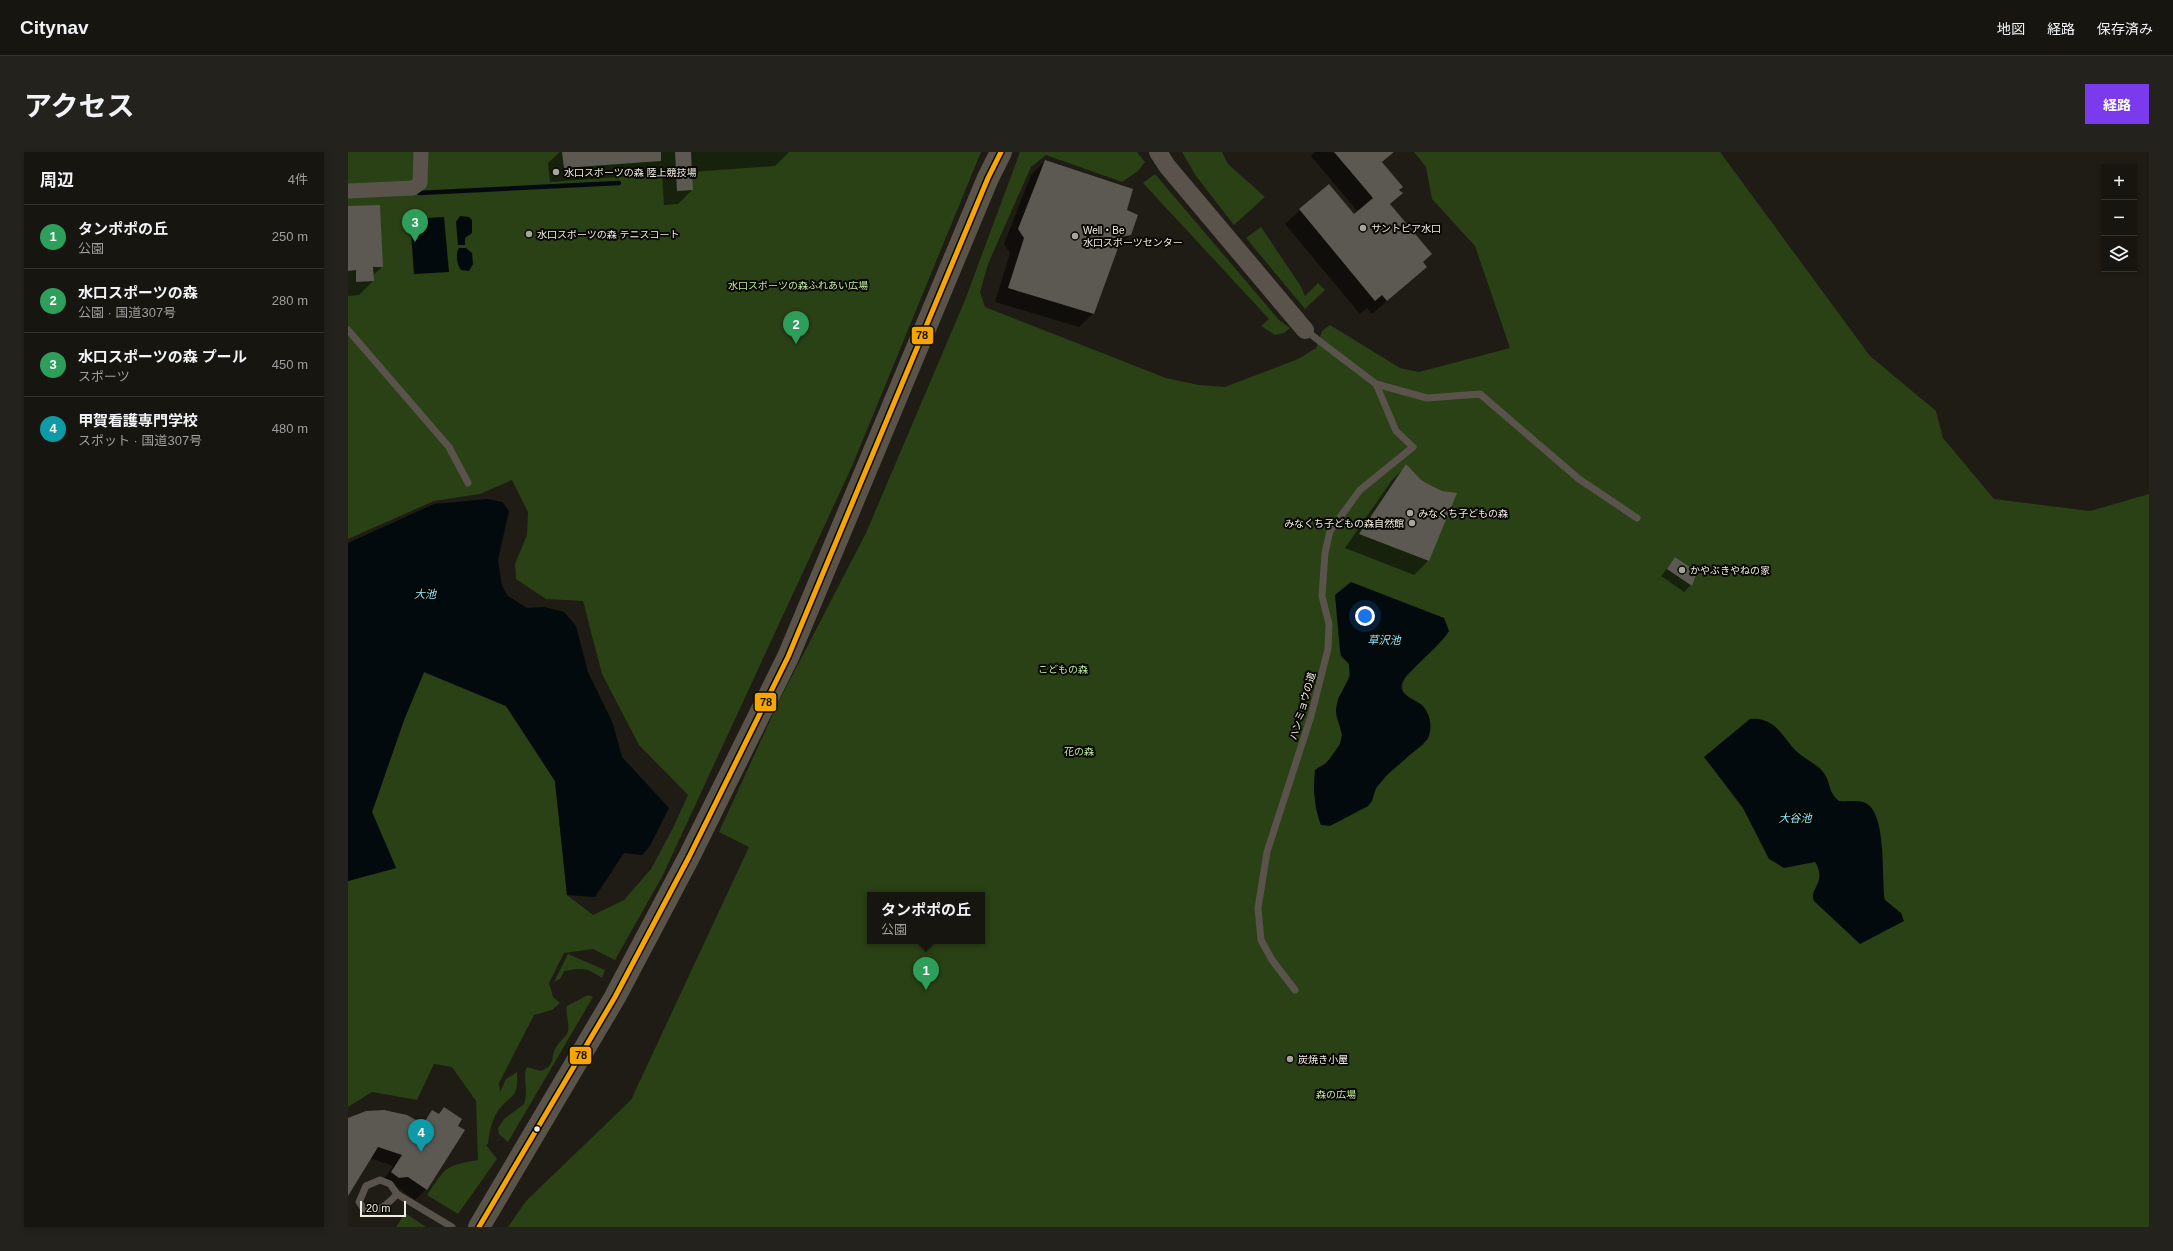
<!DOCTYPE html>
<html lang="ja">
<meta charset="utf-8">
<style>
:root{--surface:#16150f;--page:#23221d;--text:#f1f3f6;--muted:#9e9f9e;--line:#35342f;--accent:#7c3aed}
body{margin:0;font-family:Helvetica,"Noto Sans JP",sans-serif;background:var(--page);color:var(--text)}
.controls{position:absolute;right:12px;top:12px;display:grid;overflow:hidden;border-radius:0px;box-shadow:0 2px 6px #0003}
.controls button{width:36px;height:36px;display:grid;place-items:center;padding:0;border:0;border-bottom:1px solid var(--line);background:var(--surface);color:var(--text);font:20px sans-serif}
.scale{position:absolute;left:12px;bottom:10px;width:46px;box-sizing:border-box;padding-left:4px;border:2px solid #f1eee4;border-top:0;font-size:11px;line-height:14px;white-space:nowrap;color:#f1eee4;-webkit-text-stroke:3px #0a0804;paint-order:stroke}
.you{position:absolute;left:1017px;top:464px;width:14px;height:14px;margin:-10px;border:3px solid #fff;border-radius:50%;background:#1a73e8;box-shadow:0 0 0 6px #1a73e833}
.badge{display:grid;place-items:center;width:26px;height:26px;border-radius:50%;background:var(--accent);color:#fff;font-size:13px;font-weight:700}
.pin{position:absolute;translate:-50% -33px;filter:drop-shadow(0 1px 2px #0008)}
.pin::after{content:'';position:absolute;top:21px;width:14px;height:12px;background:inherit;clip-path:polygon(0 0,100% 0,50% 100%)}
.popup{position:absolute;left:519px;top:740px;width:118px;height:52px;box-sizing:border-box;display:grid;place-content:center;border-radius:0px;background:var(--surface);filter:drop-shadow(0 1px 3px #0005);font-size:13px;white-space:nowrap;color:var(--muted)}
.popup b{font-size:15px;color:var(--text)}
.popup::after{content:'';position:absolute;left:50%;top:100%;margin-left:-8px;border:8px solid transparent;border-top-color:var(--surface)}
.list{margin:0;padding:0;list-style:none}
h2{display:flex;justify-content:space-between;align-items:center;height:52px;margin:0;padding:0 16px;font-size:17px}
h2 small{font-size:13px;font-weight:400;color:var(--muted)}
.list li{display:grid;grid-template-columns:26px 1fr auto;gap:12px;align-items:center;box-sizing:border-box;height:64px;padding:0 16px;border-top:1px solid var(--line)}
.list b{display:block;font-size:15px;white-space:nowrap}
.list p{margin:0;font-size:13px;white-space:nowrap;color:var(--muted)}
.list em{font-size:13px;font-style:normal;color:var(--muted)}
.icon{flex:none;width:22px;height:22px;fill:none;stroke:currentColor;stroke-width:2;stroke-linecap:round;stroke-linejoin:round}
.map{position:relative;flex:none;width:1801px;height:1075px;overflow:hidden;border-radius:0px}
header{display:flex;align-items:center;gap:24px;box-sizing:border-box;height:56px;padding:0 20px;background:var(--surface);border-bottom:1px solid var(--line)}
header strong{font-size:19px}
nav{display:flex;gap:22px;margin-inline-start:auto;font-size:14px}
.intro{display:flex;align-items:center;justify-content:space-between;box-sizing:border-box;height:96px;padding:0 24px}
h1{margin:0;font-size:28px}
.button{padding:10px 18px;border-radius:0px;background:var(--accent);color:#fff;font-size:14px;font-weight:700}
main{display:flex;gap:24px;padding:0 24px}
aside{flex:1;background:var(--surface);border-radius:0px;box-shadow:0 2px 6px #0003}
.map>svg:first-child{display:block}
</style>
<header>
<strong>Citynav</strong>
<nav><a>地図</a><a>経路</a><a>保存済み</a></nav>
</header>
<div class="intro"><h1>アクセス</h1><a class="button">経路</a></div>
<main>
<aside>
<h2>周辺<small>4件</small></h2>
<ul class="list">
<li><span class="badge" style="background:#2e9e5b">1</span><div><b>タンポポの丘</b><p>公園</p></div><em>250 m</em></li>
<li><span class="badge" style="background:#2e9e5b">2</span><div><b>水口スポーツの森</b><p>公園 · 国道307号</p></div><em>280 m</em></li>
<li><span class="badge" style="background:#2e9e5b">3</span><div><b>水口スポーツの森 プール</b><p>スポーツ</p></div><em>450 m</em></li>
<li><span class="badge" style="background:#0f9aa8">4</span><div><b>甲賀看護専門学校</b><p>スポット · 国道307号</p></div><em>480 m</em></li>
</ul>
</aside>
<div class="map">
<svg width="1801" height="1075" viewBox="0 0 1801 1075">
<rect width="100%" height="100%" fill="#1e1c14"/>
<path fill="#2a4015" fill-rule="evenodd" d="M0 0H633L505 312 314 725 267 808 245 797 216 801 201 831 205 845 212 851 204 858 186 863 151 931 152 940 158 927 169 920C171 948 163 941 150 959 144 967 141 982 140 992L138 993 149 1007 110 1062 79 1043C98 1015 96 1014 130 1008L128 949 104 915 86 912 69 948 24 940 0 955V729L48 716 24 660 56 568 76 520 158 554 207 629 219 743 245 763 276 748 303 717 325 676 340 643 291 593 254 522 235 449 198 447 168 427 167 412 179 383 180 360 164 328 132 342 86 349 0 387Z
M672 0H789L797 10 790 19 774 30 698 3 683 15 640 112 632 140 637 155 818 226 851 233 877 235 950 207 968 196 974 179 982 173 1052 216 1071 220 1162 196 1127 94 1084 47 1078 15 1066 0H1372L1522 204 1588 259 1595 286 1646 347 1742 359 1801 342V1075H160L178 1049 283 948 401 695 371 680 430 551 518 381 617 148ZM1097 485 1057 526C1050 540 1058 543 1069 550L1076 592C1059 605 1042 617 1029 635 1025 641 1025 648 1020 654L973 673 966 639 969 616C980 612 994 595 994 583 993 574 987 567 988 559 989 539 1010 526 998 507ZM522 743H634V789H522Z
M834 0H874L880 12 917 45 886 73 848 24Z
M807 22 931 168 942 176 936 181 927 183 913 174 921 167 795 31Z
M913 75 952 133 957 144 970 131 977 138 957 157 898 86Z
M220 802 257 818 254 826C238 815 235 816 216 819L212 827 206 830Z
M240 843 245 845 160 990 151 982 150 976 156 967 176 952C181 939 174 925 179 915L193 919C210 912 201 904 209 894 212 888 219 885 220 879 222 871 217 862 219 854Z
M57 1061 78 1075H48Z"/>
<path fill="#030a0e" d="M112 64 121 65 124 68V81L117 86V93H110L108 70Z
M96 65 101 120 66 122 62 67Z
M111 96H118L124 101 125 112 121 119 113 118C109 113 107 101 111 96Z
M140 347 154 350 161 359 150 408 154 434 160 444 179 456 196 455 216 460 228 474 240 520 265 572 274 605 321 656 302 694 294 703 276 701 247 745 219 743 207 629 158 554 76 520 56 568 24 660 48 716 0 729V391L86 352Z
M1003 430 1096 466 1101 479C1091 496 1058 519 1054 531 1049 544 1068 547 1075 554 1083 563 1085 578 1079 588L1039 623 1028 636 1024 649 1020 654 982 674 973 673C966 656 965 636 967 618L978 612 992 592 994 583 988 559 990 547 1002 524 1001 512 993 504 992 499 987 443Z
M1402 567C1428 565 1434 585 1448 599 1456 607 1468 611 1475 620 1483 629 1479 639 1491 649 1498 650 1508 648 1515 650 1540 657 1533 727 1537 748L1553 761 1556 769 1512 792 1466 749C1460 737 1480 731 1467 710L1436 716 1421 707 1395 656 1356 605Z"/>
<path fill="#0007" d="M212 0H441L427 14 343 20 344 38 330 52 316 53 314 22 202 30 200 11Z
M967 0H1045L1034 11 1053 41 1042 53 1078 115 1024 162 1019 156 1012 162 937 72 980 33 1006 64 1010 60 963 4Z
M697 9 782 83 769 96 746 161 731 175 647 150 662 101 656 92 683 23Z
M0 55 34 115 24 124 25 129 11 143 0 144Z
M1058 314 1072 328 1094 340 1107 342 1080 409 1066 423 997 396 1044 328Z
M1327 407 1343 433 1336 440 1313 424Z
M96 956 78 1037 67 1048 49 1035 40 1036 33 1031 45 1014 22 1006 0 1042V967L73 971 84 960 90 963Z"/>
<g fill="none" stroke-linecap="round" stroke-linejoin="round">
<path stroke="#030a0e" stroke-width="4.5" d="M71 41 271 31"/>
</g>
<path fill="#5b5952" d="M214 0H313V9L216 16Z
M327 0H343L345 38 329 39Z
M986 0H1046L1034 10 1055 35 1051 38 1055 41 1042 52 1084 102 1075 110 1079 115 1039 149 1034 143 1027 149 951 57 981 32 1006 62 1025 46Z
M697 8 785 37 779 58 790 63 783 83 774 85 746 162 660 136 676 86 670 77Z
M32 53 35 115H25L26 129 8 130V118L0 119V54Z
M1058 312 1073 328 1082 333 1094 339 1109 341 1081 409 1011 382Z
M1327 405 1349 420 1344 434 1319 417Z
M96 955 114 967 110 974 117 978 79 1038 60 1025 51 1026 43 1020 54 1003 30 995 0 1044V966L18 959 36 958 59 963 75 972 84 958 91 962Z"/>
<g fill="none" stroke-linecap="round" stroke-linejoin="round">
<path stroke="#59534c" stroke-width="7" d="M0 178 101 295 120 331
M957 178 1028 232
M947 838 924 808 913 788 910 756 919 700 963 564 980 497 981 472 974 444 977 401 982 379 1012 338 1065 295 1048 279 1028 232 1079 246 1132 242 1231 327 1289 366
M49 1042C41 1051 30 1062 16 1057L11 1050 18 1034 32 1028 42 1032 49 1042 104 1075"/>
<path stroke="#59534c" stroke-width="15" d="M0 39 65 36 72 31 73 0"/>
<path stroke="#59534c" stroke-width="18" d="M810 0 819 14 957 178"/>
<path stroke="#5a534a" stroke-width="22" d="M131 1075 267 845 341 705 440 505 640 26 653 0"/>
<g stroke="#0a0804" stroke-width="8">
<path id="bus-1" d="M131 1075 267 845 341 705 440 505 640 26 653 0"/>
</g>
<use href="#bus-1" stroke="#f7a600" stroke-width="5"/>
</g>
<g fill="#a7a49b" stroke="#0a0804" stroke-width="1.5">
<circle cx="208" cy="20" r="4"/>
<circle cx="1015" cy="76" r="4"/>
<circle cx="181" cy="82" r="4"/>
<circle cx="727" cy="84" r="4"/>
<circle cx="1062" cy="361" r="4"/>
<circle cx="1064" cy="371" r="4"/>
<circle cx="1334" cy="418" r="4"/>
<circle cx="942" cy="907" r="4"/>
</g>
<circle fill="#f1eee4" stroke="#0a0804" stroke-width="1.5" cx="189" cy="977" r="3.5"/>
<g text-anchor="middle" stroke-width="4" stroke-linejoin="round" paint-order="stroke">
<g font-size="10" fill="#f1eee4" stroke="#0a0804" text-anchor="start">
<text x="216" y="24">水口スポーツの森 陸上競技場</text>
<text x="1023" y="80">サントピア水口</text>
<text x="735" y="82">Well・Be<tspan x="735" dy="12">水口スポーツセンター</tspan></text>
<text x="189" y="86">水口スポーツの森 テニスコート</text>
<text x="1070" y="365">みなくち子どもの森</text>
<text x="1056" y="375" text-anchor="end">みなくち子どもの森自然館</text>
<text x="1342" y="422">かやぶきやねの家</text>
<text x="950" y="911">炭焼き小屋</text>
</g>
<g font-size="10" fill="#bdeb9d" stroke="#0a0804">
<text x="450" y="137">水口スポーツの森ふれあい広場</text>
<text x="715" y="521">こどもの森</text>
<text x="731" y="603">花の森</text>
<text x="988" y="946">森の広場</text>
</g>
<g font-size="10" fill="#f1eee4" stroke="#0a0804">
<text transform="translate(954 554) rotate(-74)" y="4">ハンミョウの道</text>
</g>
<g font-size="11" font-style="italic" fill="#91eafe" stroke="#0a0804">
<text x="77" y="446">大池</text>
<text x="1036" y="492">草沢池</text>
<text x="1447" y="670">大谷池</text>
</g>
</g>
<g stroke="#0a0804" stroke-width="1.5">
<rect x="563" y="174" width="23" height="19" rx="4" fill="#f7a600"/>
<rect x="406" y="540" width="23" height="20" rx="4" fill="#f7a600"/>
<rect x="221" y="894" width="23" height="19" rx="4" fill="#f7a600"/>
</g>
<g font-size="11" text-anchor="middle" font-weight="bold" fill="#111">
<text x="574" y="187">78</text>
<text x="418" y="554">78</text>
<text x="233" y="907">78</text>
</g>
</svg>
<div class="controls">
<button>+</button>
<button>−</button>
<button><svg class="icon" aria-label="layers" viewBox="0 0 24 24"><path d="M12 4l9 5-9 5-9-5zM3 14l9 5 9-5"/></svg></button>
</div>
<div class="scale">20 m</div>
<div class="you"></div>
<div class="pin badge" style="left:578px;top:838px;background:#2e9e5b">1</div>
<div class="popup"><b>タンポポの丘</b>公園</div>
<div class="pin badge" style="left:448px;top:192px;background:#2e9e5b">2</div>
<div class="pin badge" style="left:67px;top:90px;background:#2e9e5b">3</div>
<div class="pin badge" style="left:73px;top:1000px;background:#0f9aa8">4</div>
</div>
</main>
